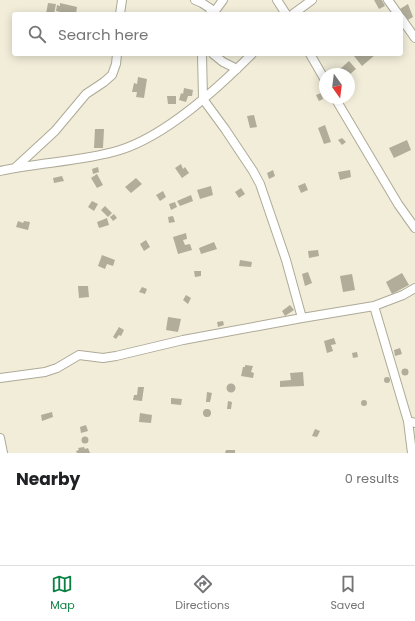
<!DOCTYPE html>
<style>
:root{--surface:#fff;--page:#f2f2f2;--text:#202124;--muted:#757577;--line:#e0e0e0;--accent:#0b8043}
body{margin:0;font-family:Poppins,sans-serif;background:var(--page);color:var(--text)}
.compass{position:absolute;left:319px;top:68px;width:36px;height:36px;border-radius:50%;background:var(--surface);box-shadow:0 2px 10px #0003;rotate:166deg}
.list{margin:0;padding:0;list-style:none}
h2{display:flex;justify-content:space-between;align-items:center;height:52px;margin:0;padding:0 16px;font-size:17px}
h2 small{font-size:13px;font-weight:400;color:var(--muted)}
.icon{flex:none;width:22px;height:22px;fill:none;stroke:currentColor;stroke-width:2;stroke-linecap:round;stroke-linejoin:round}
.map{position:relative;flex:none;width:415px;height:453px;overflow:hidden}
.search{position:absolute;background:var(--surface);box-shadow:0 2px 10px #0003;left:12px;right:12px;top:12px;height:44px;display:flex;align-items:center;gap:10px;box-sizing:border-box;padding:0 14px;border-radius:4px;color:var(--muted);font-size:15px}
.sheet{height:112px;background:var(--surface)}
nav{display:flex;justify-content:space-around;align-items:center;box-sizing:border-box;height:56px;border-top:1px solid var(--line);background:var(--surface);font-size:11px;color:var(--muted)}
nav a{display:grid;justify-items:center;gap:2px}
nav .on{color:var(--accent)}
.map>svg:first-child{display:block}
</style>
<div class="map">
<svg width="415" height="453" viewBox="0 0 415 453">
<rect width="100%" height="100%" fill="#f1edd9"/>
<path fill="#b1ad9a" d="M374 0H382L385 6 379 9Z
M48 3 56 4 54 14H46Z
M60 3 77 7 76 14H60V12L56 11 57 5 60 6Z
M408 4 413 17 406 21 400 9Z
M357 54H375V55L362 66 354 56Z
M349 61 356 69 349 75V74H343L339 70Z
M138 77 147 79 144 98 136 97 137 92H132L134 83 137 84Z
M184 88 193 90 192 96H188L186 102 179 100 181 93 183 94Z
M321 93 323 99 319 101 316 95Z
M167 96H176V104H168Z
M254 115 257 127 250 128 247 116Z
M325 125 331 142 324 144 318 128Z
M95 129H104L103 148H94Z
M342 138 346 142 342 145 338 140Z
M407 140 411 150 394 158 389 148Z
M181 164 183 169 185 167 189 173 182 178 175 168Z
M98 167 99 172 93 174 92 169Z
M273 170 275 176 269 179 267 173Z
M350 170 351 177 340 180 338 172Z
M97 174 103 185 97 188 91 178Z
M62 176 64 181 54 183 53 178Z
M136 178 142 184 131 193 125 187Z
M305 183 308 190 301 193 298 186Z
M211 186 213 195 200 199 197 190Z
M241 188 245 194 239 198 235 192Z
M163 191 166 197 160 201 156 195Z
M191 195 193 201 180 206 177 201Z
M92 201 98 204 94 211 88 207Z
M175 202 177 207 171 210 169 204Z
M105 206 112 213 108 217 101 210Z
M114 214 117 218 113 221 110 217Z
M173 216 175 222 169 223 168 217Z
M107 218 109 225 99 228 97 222Z
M18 221 23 223 24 221 30 222 28 230 16 227Z
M186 233 187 239 183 240 185 245 190 244 192 250 178 254 173 237Z
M146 240 150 247 144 251 140 244Z
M214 242 217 249 201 254 199 248Z
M318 250 319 256 309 258 308 251Z
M102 255 115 260 113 266 107 264 105 269 98 266Z
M240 260 252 262 251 267 239 266Z
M194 271H201V276L195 277Z
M308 272 312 283 305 286 302 274Z
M402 273 409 285 392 294 386 282Z
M352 274 355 290 343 292 340 276Z
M78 286H88L89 297 79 298Z
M142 287 147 289 145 294 139 292Z
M186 295 191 298 188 304 183 300Z
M290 305 294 310 285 316 282 311Z
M168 317 181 319 178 332 166 330Z
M223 321 224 325 218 327 217 322Z
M119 327 124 330 121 336 119 335 116 339 113 337Z
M334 338 336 344 331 345 333 351 327 353 324 341Z
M400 348 402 354 395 356 394 350Z
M357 352 358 357 353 358 352 353Z
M245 365 253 366 251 372 254 373 253 378 241 376 243 367H245Z
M401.5 372a3.5 3.5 0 1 1 7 0a3.5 3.5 0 1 1-7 0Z
M303 372 304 386 280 387V381L291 380 290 373Z
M384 380a3 3 0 1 1 6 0a3 3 0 1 1-6 0Z
M226.5 388a4.5 4.5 0 1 1 9 0a4.5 4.5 0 1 1-9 0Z
M138 387H144L142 401 133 400 134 395H137Z
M207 392 212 393 210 402H206Z
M171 398 182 399 181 405 171 404Z
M361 403a3 3 0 1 1 6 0a3 3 0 1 1-6 0Z
M228 401 232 402 231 409H227Z
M203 413a4 4 0 1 1 8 0a4 4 0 1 1-8 0Z
M52 412 53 417 42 421 41 415Z
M140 413 152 415 151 423 139 422Z
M86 425 88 431 81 433 80 427Z
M315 429 320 431 317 437 312 436Z
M81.5 440a3.5 3.5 0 1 1 7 0a3.5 3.5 0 1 1-7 0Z
M84 447 85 449 88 448 90 453H77L76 451 79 450 78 448Z
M226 450H235V453H225Z"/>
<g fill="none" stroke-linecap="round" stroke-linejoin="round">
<g stroke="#aeaa98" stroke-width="10">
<path id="minor" d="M195 0 202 3 211 9 210 14
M277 0 286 14
M388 0 398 14
M120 14 122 0
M212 14 215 11 223 0
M293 14 312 0
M401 18 415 38
M202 54 203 99 225 129 253 171 260 184 286 260 302 318
M213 54 223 62 237 69
M310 54 325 80
M335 98 398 204 415 228
M16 167 55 131 86 94 104 82 112 75 116 64 117 54
M0 171C39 162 81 162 120 150 167 135 217 89 252 54
M374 306 408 421 415 423
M0 378 45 372 57 368 79 355 103 358 116 356 183 340 302 318 374 306 403 295 415 288
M408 421 412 453
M0 438 3 453"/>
</g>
<use href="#minor" stroke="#fff" stroke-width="8"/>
</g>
</svg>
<svg class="compass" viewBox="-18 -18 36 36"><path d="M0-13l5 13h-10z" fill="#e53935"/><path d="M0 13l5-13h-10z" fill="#757577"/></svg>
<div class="search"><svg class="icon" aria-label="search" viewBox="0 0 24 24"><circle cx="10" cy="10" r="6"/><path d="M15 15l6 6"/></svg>Search here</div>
</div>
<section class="sheet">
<h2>Nearby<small>0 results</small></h2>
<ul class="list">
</ul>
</section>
<nav>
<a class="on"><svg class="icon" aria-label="map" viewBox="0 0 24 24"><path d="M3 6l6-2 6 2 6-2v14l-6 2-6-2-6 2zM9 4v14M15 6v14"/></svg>Map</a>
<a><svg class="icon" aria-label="directions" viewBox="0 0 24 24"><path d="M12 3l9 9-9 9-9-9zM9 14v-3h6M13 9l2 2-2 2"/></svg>Directions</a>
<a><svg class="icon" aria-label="saved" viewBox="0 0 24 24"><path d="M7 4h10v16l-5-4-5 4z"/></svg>Saved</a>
</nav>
